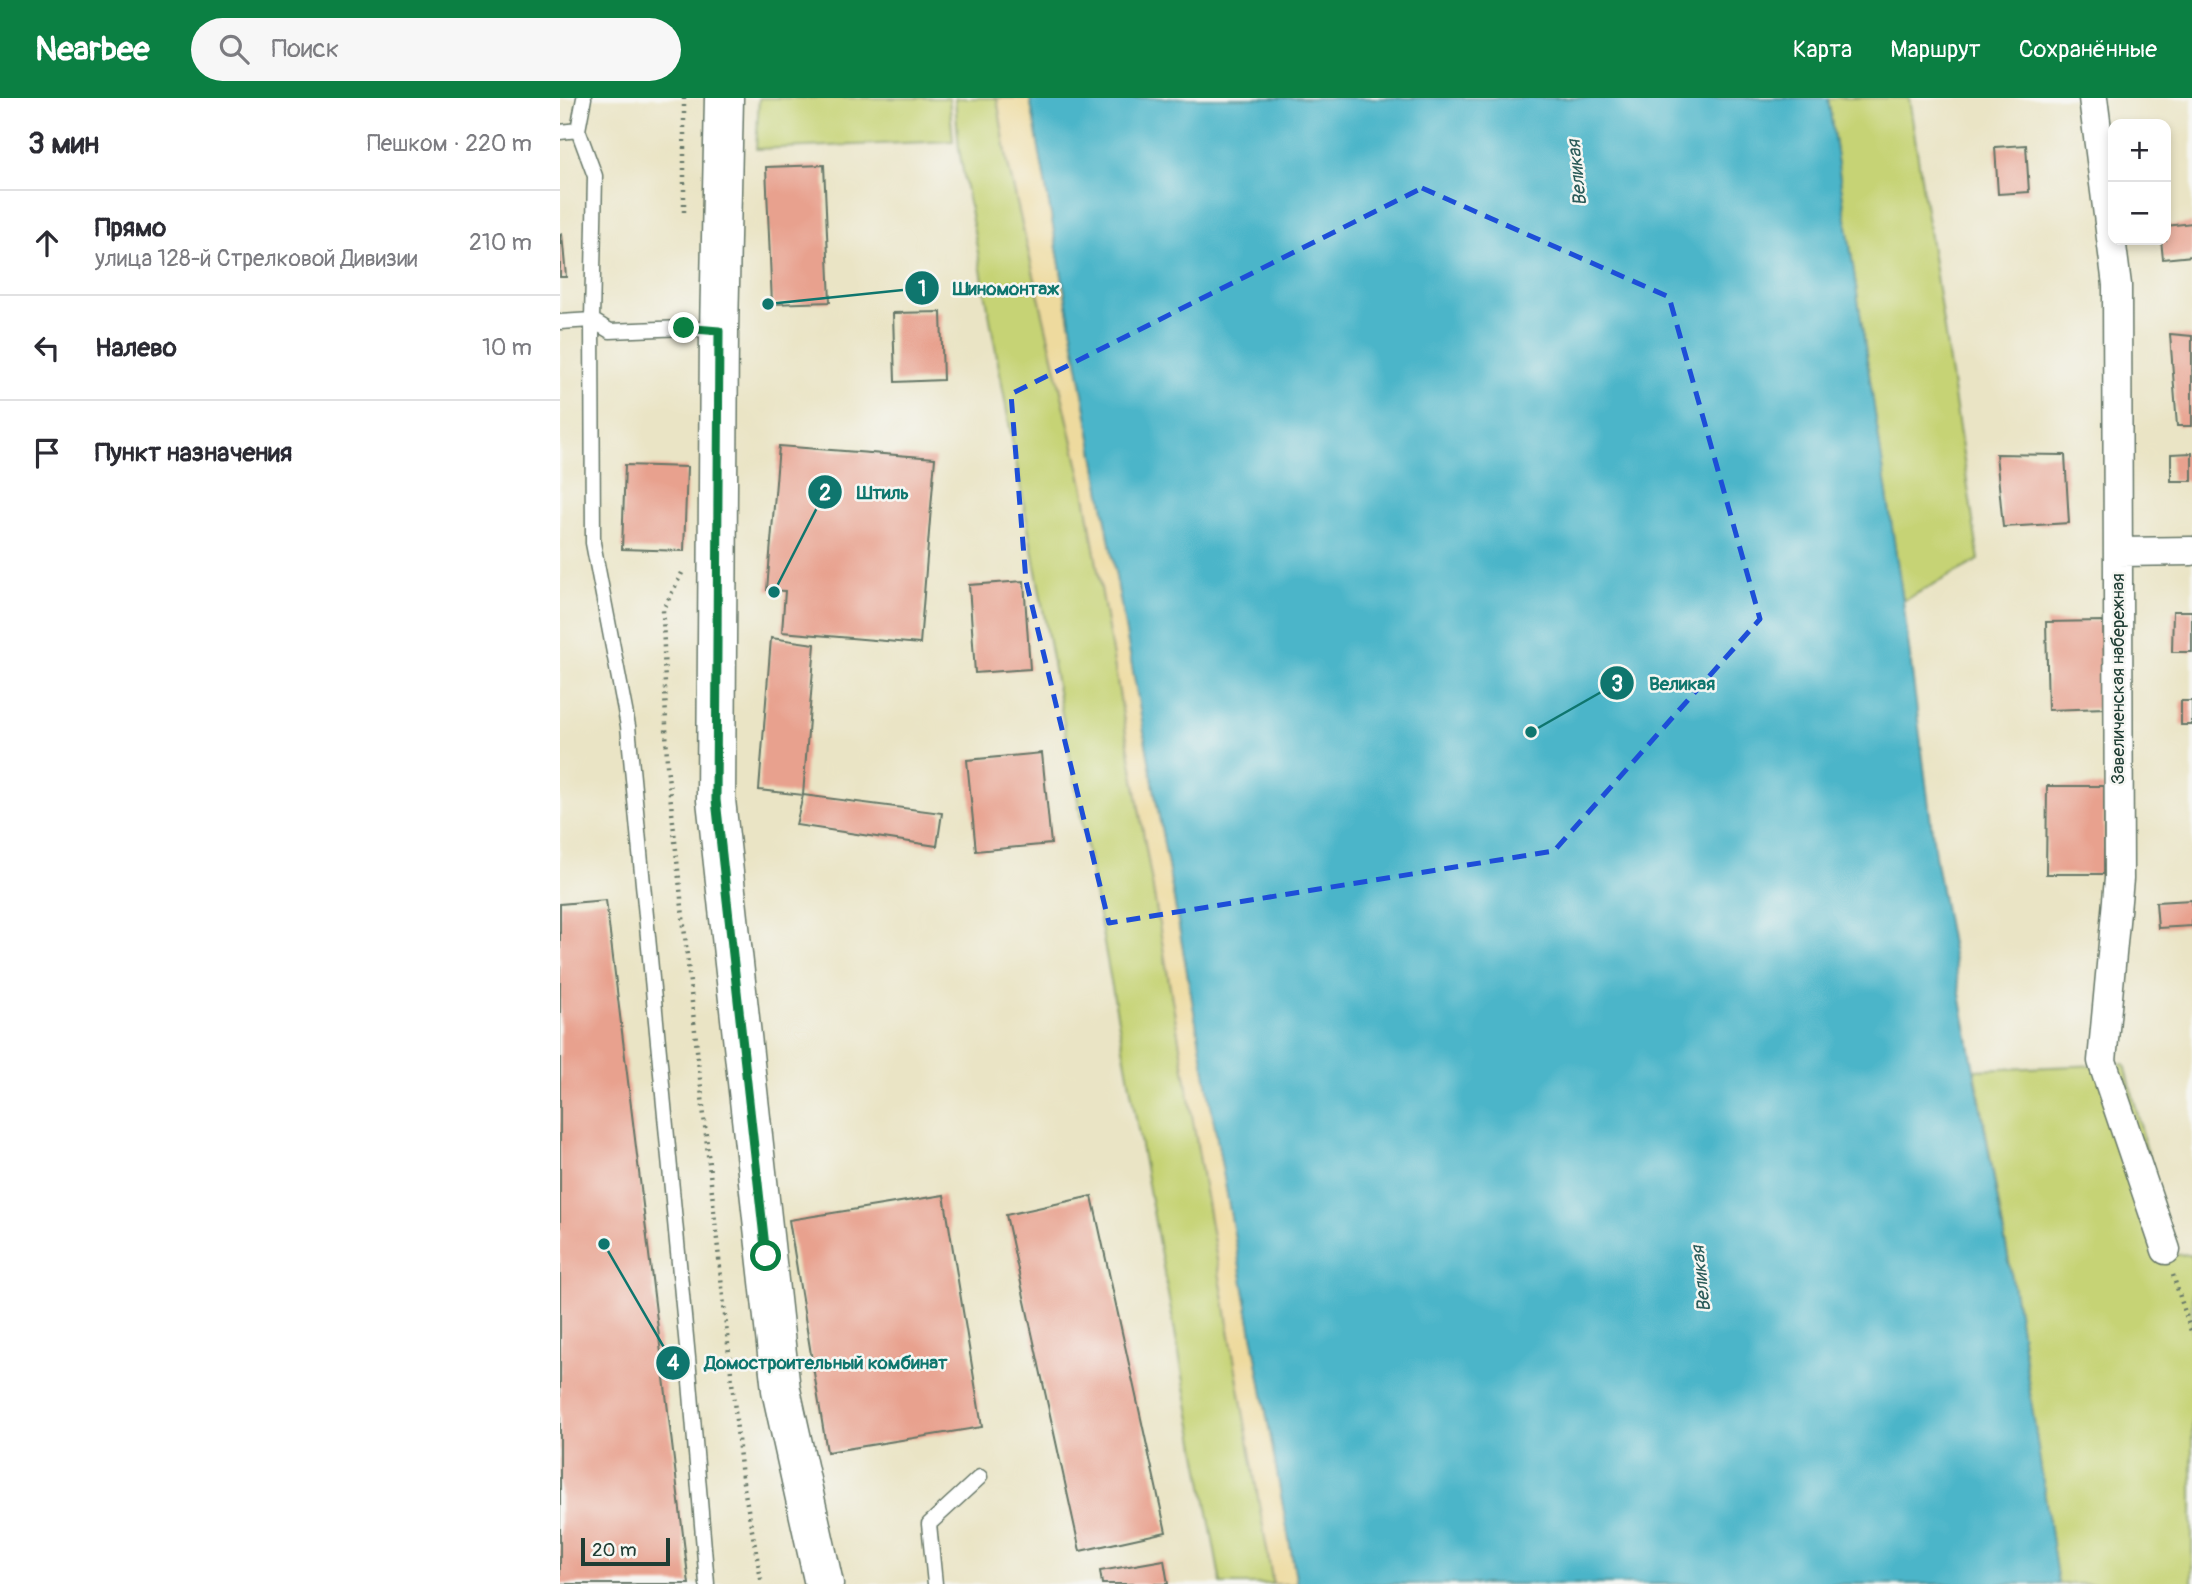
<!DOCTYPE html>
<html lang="ru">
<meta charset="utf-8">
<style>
:root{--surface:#fff;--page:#f7f7f7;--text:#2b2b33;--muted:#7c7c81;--line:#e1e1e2;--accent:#0b8043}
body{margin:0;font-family:Pangolin,sans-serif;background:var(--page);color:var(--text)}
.controls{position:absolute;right:21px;top:21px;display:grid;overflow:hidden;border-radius:14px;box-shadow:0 4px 10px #0003}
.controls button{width:63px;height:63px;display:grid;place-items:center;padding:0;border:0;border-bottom:2px solid var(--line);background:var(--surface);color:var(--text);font:35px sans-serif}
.scale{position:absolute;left:21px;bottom:18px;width:89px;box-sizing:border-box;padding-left:7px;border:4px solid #1f3d34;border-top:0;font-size:19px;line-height:24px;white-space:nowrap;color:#1f3d34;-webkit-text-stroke:5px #f6f6f2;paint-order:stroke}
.stop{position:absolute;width:21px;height:21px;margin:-16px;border:5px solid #0b8043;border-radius:50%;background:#fff}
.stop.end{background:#0b8043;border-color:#fff;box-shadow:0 2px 7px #0008}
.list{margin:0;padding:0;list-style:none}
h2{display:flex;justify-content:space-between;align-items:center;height:91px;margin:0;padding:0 28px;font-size:30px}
h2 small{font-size:23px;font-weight:400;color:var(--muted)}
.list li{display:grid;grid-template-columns:46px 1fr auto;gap:21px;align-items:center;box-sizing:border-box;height:105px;padding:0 28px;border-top:2px solid var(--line)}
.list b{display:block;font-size:26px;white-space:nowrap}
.list p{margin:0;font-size:23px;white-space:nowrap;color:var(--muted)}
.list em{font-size:23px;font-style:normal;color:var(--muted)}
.icon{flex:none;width:38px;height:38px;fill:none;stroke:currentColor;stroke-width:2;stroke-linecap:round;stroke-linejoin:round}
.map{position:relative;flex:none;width:1632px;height:1486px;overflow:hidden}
header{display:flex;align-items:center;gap:42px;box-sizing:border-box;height:98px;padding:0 35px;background:var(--accent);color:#fff}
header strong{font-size:33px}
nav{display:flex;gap:38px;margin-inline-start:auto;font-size:24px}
.search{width:490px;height:63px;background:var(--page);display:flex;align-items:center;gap:18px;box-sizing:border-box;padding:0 24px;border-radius:38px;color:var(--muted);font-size:26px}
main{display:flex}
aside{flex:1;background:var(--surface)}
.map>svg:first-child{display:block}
</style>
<header>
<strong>Nearbee</strong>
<div class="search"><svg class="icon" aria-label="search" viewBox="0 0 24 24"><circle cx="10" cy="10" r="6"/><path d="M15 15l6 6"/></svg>Поиск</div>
<nav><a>Карта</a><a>Маршрут</a><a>Сохранённые</a></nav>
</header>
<main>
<aside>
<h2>3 мин<small>Пешком · 220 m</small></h2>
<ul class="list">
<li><svg class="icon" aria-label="ahead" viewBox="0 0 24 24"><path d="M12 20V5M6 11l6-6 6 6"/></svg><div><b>Прямо</b><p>улица 128-й Стрелковой Дивизии</p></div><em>210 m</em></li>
<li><svg class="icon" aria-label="left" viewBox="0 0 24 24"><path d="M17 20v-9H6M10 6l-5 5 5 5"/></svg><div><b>Налево</b></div><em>10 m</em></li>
<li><svg class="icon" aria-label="arrive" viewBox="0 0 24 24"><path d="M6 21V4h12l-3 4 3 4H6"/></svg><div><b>Пункт назначения</b></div></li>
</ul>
</aside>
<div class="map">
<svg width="1632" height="1486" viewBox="0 0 1632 1486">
<rect width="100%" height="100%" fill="#f6f6f2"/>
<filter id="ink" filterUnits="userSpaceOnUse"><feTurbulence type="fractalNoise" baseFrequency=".0143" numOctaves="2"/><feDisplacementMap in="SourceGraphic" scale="14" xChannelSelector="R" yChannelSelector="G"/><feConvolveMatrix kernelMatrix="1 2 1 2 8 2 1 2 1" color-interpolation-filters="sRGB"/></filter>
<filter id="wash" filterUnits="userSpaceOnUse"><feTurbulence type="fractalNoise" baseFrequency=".00686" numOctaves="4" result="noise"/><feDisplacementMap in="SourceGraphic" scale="28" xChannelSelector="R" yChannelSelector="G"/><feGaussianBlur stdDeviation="1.57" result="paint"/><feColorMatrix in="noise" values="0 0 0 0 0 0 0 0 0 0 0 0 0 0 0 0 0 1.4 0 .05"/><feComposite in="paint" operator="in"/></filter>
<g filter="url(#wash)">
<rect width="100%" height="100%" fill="#eae4c5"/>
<path fill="#c6d375" stroke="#728854" stroke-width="2" d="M199 0H389L393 43 196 51Z
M395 0H437L448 66 524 391 713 1486H661L399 51Z
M1268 0H1349L1419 462 1343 503Z
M1565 966 1610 1145 1616 1157 1632 1156V1486H1498L1458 1214 1415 972Z"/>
<path fill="#eeda9e" stroke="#868c69" stroke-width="2" d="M437 0H470L737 1486H713L524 391 448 66Z"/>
<path fill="#4bb5c9" stroke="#35797e" stroke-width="2" d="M470 0H1268L1343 503 1376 764 1458 1214 1498 1486H737Z"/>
<g id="blocks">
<path fill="#e8a18e" d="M1466 47 1469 94 1438 96 1435 49Z
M264 67 270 204 212 206 206 69Z
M1632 125V158L1603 161 1601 142H1606V128Z
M2 136 6 179H0V137Z
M381 214 383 282 335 284 333 215Z
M1610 236 1632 238V328H1617Z
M219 348 375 360 360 546 222 534 225 493 207 492Z
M1632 355V383H1611V356Z
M1436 356 1505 357 1509 425 1443 429Z
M65 367 127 369 124 453 62 451Z
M464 483 470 571 415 575 409 487Z
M1613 513H1632V554H1612Z
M1543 523 1545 610 1488 612 1486 524Z
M211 540 255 546 243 697 199 692Z
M1621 603H1632V627H1621Z
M482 655 491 746 416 753 407 662Z
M1487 688H1544V776H1486Z
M243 697 382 715 377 748 236 727Z
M46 802 129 1486H0V806Z
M1632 802V828L1598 830 1596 804Z
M384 1097 422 1329 267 1354 229 1122Z
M532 1098 606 1434 520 1453 446 1117Z
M604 1462 608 1486H542L540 1473Z"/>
</g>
</g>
<g filter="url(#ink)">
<use href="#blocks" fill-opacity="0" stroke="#667767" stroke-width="2"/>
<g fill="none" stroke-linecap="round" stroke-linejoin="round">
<g stroke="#667767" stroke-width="17">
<path id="lane" d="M24 0 18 32 35 78 32 222 50 233 124 230 158 233
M0 34 18 32
M0 224 32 222 33 445 68 628 128 1260 147 1486
M375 1486 369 1426 420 1379"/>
</g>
<g stroke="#667767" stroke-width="31">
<path id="street" d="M1533 0 1557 187 1559 781 1542 963 1606 1152
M1558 454 1632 453"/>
</g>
<g stroke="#667767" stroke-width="41">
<path id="primary" d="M164 0 159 233 156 702 221 1292 264 1486"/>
</g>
<path stroke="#667767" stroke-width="4.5" stroke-dasharray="2 5" stroke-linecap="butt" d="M124 0V115
M122 475 103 512 107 667 182 1379 202 1486
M1613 1177 1632 1236"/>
<use href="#lane" stroke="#fff" stroke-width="14"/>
<use href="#street" stroke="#fff" stroke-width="28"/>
<use href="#primary" stroke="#fff" stroke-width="38"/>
</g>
</g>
<g fill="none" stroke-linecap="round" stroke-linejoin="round" filter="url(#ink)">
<path stroke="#0b8043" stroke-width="9" d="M124 230 159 233 156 702 206 1158"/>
</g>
<path fill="none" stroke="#1d4ed8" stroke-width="5" stroke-dasharray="14 9" stroke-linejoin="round" d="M862 90 1109 199 1200 521 994 753 549 825 466 483 451 296Z"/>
<g text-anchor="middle" stroke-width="5" stroke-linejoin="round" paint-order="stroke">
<g font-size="18" fill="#1f3d34" stroke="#f6f6f2">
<text transform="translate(1558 581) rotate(-90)" y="6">Завеличенская набережная</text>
</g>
<g font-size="19" font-style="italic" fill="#2a5b59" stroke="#f6f6f2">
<text transform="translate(1016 75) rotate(-96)" y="7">Великая</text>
<text transform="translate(1140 1181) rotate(-96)" y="7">Великая</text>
</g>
</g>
<path fill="none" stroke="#0f766e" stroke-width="2.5" d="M208 206L362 190M214 494L265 394M971 634L1057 585M44 1146L113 1265"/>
<g fill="#0f766e" stroke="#f6f6f2" stroke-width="2.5">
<circle cx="208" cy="206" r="7"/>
<circle cx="214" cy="494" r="7"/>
<circle cx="971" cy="634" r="7"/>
<circle cx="44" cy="1146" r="7"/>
<circle cx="362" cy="190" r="18"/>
<circle cx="265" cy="394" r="18"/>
<circle cx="1057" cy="585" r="18"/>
<circle cx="113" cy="1265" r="18"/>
</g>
<g font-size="21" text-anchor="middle" font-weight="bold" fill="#fff">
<text x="362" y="198">1</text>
<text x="265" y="402">2</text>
<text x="1057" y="593">3</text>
<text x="113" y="1272">4</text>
</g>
<g font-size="19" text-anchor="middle" font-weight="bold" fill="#0f766e" stroke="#f6f6f2" stroke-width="5" stroke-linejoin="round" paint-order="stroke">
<text x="446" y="197">Шиномонтаж</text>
<text x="323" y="401">Штиль</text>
<text x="1122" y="592">Великая</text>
<text x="266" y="1271">Домостроительный комбинат</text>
</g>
</svg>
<div class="controls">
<button>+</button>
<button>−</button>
</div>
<div class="scale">20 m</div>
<div class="stop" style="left:206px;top:1158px"></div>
<div class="stop end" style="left:124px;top:230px"></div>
</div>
</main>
